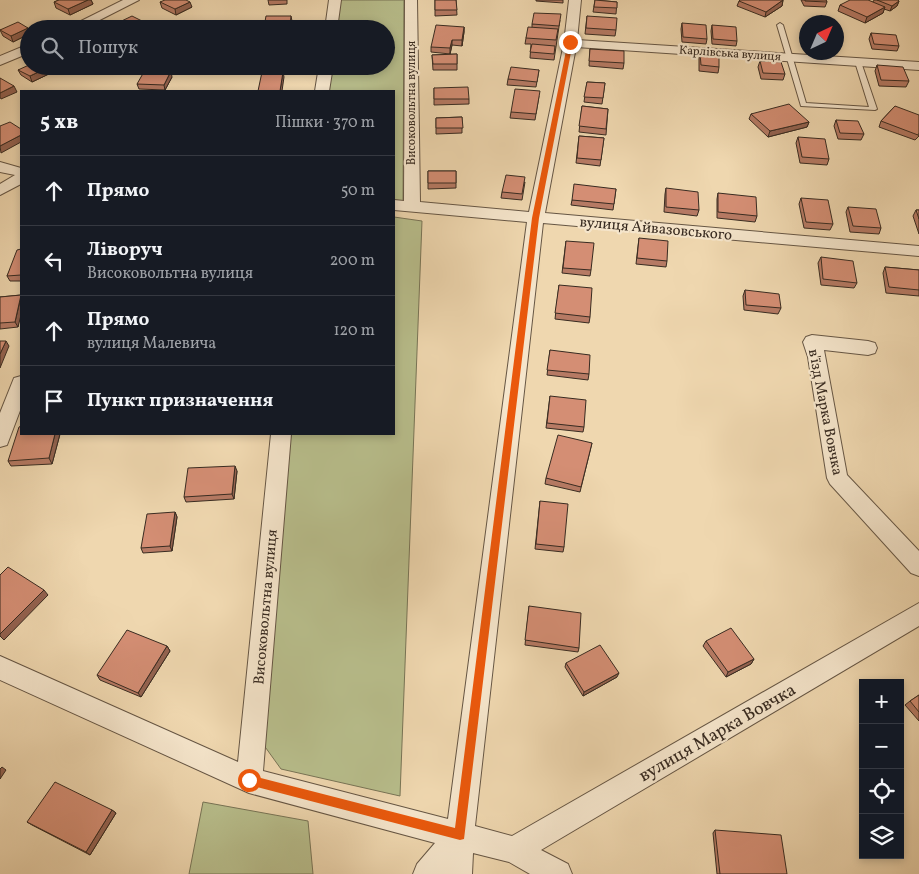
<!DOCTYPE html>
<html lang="uk">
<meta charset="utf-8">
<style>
:root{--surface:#171b24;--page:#20242c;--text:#f1f3f6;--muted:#9ea1a6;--line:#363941}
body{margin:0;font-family:Vollkorn,serif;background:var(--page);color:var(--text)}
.controls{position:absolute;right:15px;bottom:15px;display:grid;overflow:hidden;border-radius:0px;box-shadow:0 2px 8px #0003}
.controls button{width:45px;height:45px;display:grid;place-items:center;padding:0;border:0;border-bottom:1px solid var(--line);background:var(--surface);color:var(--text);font:25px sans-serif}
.compass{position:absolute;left:799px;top:15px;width:45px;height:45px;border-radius:50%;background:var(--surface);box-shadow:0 2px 8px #0003;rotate:44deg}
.stop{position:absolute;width:15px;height:15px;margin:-11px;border:4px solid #ea580c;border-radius:50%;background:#fff}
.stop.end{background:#ea580c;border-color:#fff;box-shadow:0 1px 5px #0008}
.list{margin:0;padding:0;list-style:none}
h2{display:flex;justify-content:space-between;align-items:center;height:65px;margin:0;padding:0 20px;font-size:21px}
h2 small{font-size:16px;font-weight:400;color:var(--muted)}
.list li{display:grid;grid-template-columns:32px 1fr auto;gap:15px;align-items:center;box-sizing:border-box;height:70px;padding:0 20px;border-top:1px solid var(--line)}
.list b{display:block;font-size:19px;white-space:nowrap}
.list p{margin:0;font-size:16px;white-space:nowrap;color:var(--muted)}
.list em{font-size:16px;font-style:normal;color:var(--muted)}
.icon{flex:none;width:28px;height:28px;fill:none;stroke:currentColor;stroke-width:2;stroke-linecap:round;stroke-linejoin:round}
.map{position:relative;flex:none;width:919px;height:874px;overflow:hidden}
.search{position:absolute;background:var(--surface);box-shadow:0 2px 8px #0003;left:20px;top:20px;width:375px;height:55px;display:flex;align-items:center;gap:12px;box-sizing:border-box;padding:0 18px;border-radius:28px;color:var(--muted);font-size:19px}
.panel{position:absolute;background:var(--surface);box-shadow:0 2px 8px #0003;left:20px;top:90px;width:375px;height:345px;border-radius:0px}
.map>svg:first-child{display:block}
</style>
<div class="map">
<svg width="919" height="874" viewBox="0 0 919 874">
<rect width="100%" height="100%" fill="#efd7af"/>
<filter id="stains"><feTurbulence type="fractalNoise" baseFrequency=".004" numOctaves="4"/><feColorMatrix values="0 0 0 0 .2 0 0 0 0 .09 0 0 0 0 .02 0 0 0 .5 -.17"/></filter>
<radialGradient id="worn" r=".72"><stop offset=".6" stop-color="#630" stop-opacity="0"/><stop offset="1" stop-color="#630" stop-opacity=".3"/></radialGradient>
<path fill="#b8be8c" stroke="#787456" d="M340 0H404L403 201 394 200V91H327L330 66H386V29H336Z
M394 217 422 221 400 796 281 769 263 744 290 434H394Z
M203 802 308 821 313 874H189Z"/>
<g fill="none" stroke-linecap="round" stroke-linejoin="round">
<g stroke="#665644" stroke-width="2">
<path id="service" d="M780 23 783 25 806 103 869 107 855 62 858 60 861 62 877 109 875 110 801 106 777 25Z"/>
</g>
<g stroke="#665644" stroke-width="2">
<path id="minor" d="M123 0H139L82 29H65Z
M329 0H341L337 29H325Z
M405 0H417L420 202 529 212 564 43 569 0H581L577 40 919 62V70L576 47 545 213 919 246V256L543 223 475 826 512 836 919 603V626L541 850 568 864 572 874H530L509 862 473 853 472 874H413L417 864 435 843 249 793 0 680V656L238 762 271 434H291L263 771 448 819 527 222 394 210V200L404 201Z
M29 44V53L0 65V56Z
M319 66H333L329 91H315Z
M0 162 21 168V184L0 195V184L15 175 0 172Z
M812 335 868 341 875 343 877 348 875 353 868 355 824 350 847 475 919 551V576L911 573 830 484 827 478 808 357 803 342 806 337Z
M21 376V408L7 445 0 447V413L14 378Z"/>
</g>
<use href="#service" fill="#f5e5cb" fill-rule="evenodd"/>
<use href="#minor" fill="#f5e5cb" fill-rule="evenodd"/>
</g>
<path fill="#b67a64" stroke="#382b21" d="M59 0H91L93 4 70 15 56 8 54 2Z
M268 0H287V4L269 5Z
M435 0H456L457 15 435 16Z
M536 0H563V3L536 1Z
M595 0 617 2 616 14 593 12Z
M783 0 782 6 765 17 737 6 739 1Z
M801 0H826L827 2 825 7 804 6Z
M874 0 899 1 897 6 890 11 884 9 883 13 865 23 838 11 840 5 873 2Z
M160 2 192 7 176 15 162 8Z
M291 16 292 21 291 29H264V27Z
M587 16 616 30 615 36 585 34Z
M560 20 554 60 530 58 531 44H525L526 38 532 27V24Z
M682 23 707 39 706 44 682 42 681 29Z
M712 25 737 41 736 46 712 44 711 31Z
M464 27V32L462 46 452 45 450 54 431 52V47Z
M28 28 29 34 13 42 3 36 0 30Z
M871 33 899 46 897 51 872 49 869 39Z
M590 49 624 63 623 69 589 66Z
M700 53 719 67 718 73 699 71V59Z
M457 54V70H433L432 55Z
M760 61 785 74 783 80 761 79 758 67Z
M877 65 909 81 906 87 879 86 875 71Z
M51 66 53 72 32 82 21 75 18 70Z
M539 70 536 87 507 85 508 79Z
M172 77 165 90 139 89 137 84Z
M587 82 605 83 602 104 584 102Z
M434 88 469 99V104L434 105Z
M539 96 535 120 510 118 511 112Z
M582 106 608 109 606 135 579 132Z
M895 106 919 136 915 140 879 127 881 121Z
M751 114 809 122 807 127 768 137 749 119Z
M462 117V133L436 134V118Z
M836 120 864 134 861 140 838 139 834 126Z
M579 136 604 138 600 166 576 163Z
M798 137 829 159 827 165 800 163 796 143Z
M428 171H456V188L428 189Z
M525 182 522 200 501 198 502 192Z
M666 188 699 210 697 216 664 212 665 194Z
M616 189 613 210 571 205 572 200Z
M718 193 757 216 755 222 717 218V199Z
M801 198 833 224 830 230 804 228 799 204Z
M848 207 881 228 879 234 850 232 846 212Z
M916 210H919V234L913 216Z
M639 238 667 261 666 267 636 264Z
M566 241 591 270 590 276 562 273Z
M21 249V281H10L7 276Z
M821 257 857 283 854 288 821 285 818 263Z
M885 267 919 270V296L886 293 883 273Z
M559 285 590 317 589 323 555 319Z
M745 290 781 308 778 314 744 310 743 296Z
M21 295 18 327 0 329V297Z
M550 350 589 374 588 380 547 375Z
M550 396 584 427 583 432 546 428Z
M60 434 52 464 11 466 8 461Z
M592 443 580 492 545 484 546 478Z
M237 471 234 499 186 502 184 497Z
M540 501 564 547 563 552 535 549Z
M175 512 177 517 172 551 143 553 141 548Z
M529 606 579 648 578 652 525 645Z
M706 641 754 659 751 664 726 677 703 646Z
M167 646 170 651 141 697 100 680 97 675Z
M566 663 617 677 583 696 565 667Z
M919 695V721L905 705 910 701Z
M112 810 116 813 90 855 32 825 27 822Z
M715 830 787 874H717L713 833Z"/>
<path fill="#946351" stroke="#382b21" d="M88 0H91L93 4 70 15 68 9Z
M783 0 782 6 765 17 766 12Z
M899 1 897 6 890 11 892 6Z
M190 2 192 7 176 15 175 9Z
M885 7 883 13 865 23 867 17Z
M148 24 149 29H139Z
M464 27V32L462 46V40Z
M28 28 29 34 13 42 11 36Z
M452 40V45L450 54V48Z
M51 66 53 72 32 82 30 76Z
M171 71 172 77 165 90 164 85Z
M283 72 284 77 282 91H280Z
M14 86 17 92 1 99 0 97V93Z
M809 122 807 127 768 137 770 131Z
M21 135V142L1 153 0 146Z
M21 297V315L18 327 15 322Z
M6 341 9 346 0 368V354Z
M55 434H60L52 464 49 458Z
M235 466 237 471 234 499 232 494Z
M175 512 177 517 172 551 170 546Z
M44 590 48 595 4 640 0 636V634Z
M167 646 170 651 141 697 138 693Z
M754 659 751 664 726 677 728 672Z
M619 673 617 677 583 696 584 692Z
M2 767 6 770 0 779V769Z
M112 810 116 813 90 855 86 852Z"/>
<path fill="#d48e74" stroke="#382b21" d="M59 0H88L68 9 54 2Z
M165 0H186L190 2 175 9 160 2Z
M435 0H456L457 10H435Z
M595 0 617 2V8L594 7Z
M740 0H783L766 12 739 1Z
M805 0H826L827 2 805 1Z
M850 0H868L885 7 867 17 840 5Z
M877 0H898L899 1 892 6Z
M534 13 561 14 559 26 532 24Z
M132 16 148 24 139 29 107 28Z
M266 16H291L290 26 264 27Z
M587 16 617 18 616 30 586 28Z
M18 22 28 28 11 36 0 30Z
M682 23 706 25 707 39 683 37Z
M436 25 464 27 462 40H452L450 48 431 47Z
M712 25 736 27 737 41 713 39Z
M528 27 558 29 556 40 526 38Z
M871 33 896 35 899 46 874 44Z
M532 44 555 46 554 54 530 52Z
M590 49 624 51V63L589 61Z
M700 53 719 55V67L701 65Z
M457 54V64H433L432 55Z
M760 61 781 62 785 74 763 73Z
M29 65V66H51L30 76 18 70Z
M877 65 903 67 909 81 881 80Z
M511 67 539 70 537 82 508 79Z
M145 70 171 71 164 85 137 84Z
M262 72H283L280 91H258Z
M0 78 14 86 0 93Z
M587 82 605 83 603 98 584 97Z
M468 87 469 99H434V88Z
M515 89 540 91 536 114 511 112Z
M789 104 809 122 770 131 751 114Z
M582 106 608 109 606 129 579 126Z
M895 106 919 115V133L918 135 881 121Z
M462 117 463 128H436V118Z
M836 120 858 121 864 134 840 133Z
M10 122 21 129V135L0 146V126Z
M579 136 604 138 601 160 577 158Z
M798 137 825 139 829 159 802 157Z
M428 171H456V183H428Z
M506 175 525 177 522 194 502 192Z
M574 184 616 189 614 204 572 200Z
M666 188 698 192 699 210 666 207Z
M718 193 756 197 757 216 718 212Z
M801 198 828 200 833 224 806 222Z
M848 207 876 209 881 228 853 226Z
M916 210H919V219Z
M639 238 668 241 667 261 637 258Z
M566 241 594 243 591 270 563 268Z
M21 249V275L7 276 17 250Z
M821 257 853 261 857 283 823 279Z
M885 267 919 270V290L889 287Z
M559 285 592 288 590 317 555 313Z
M745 290 779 294 781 308 746 305Z
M21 295 15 322 0 323V297Z
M0 341H6L0 354Z
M550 350 590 355 589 374 547 370Z
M550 396 586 400 584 427 547 423Z
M21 426V434H55L49 458 8 461 19 427Z
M558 435 592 443 581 487 546 478Z
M235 466 232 494 184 497 188 468Z
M540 501 568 504 564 547 536 544Z
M175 512 170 546 141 548 147 514Z
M8 567 44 590 0 634V575Z
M529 606 581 613 579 648 525 640Z
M731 628 754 659 728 672 706 641Z
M127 630 167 646 138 693 97 675Z
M600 645 619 673 584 692 566 663Z
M919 695V712L910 701Z
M55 782 112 810 86 852 27 822Z
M715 830 781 835 787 874H720Z"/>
<path fill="#ea580c" d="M568 41 573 42 539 218 464 839 460 840 245 784 243 780 245 776 249 775 455 828 532 218Z"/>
<g text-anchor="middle" stroke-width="4.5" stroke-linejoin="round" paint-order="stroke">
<g font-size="12" fill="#382b21" stroke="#f5e5cb">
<text transform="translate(730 53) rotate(4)" y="4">Карлівська вулиця</text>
<text transform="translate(411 103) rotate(-90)" y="4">Високовольтна вулиця</text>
</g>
<g font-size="15" fill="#382b21" stroke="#f5e5cb">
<text transform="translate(656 228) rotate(5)" y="5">вулиця Айвазовського</text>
<text transform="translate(826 412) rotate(79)" y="5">в'їзд Марка Вовчка</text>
<text transform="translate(265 607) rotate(-85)" y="5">Високовольтна вулиця</text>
</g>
<g font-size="18" fill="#382b21" stroke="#f5e5cb">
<text transform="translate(717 732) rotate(-30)" y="6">вулиця Марка Вовчка</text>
</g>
</g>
<rect width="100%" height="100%" filter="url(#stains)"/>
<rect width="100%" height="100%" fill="url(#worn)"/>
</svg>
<div class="controls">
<button>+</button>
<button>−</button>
<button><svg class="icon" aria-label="locate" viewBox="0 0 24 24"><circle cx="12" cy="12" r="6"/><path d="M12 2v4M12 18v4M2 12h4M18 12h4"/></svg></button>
<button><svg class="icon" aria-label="layers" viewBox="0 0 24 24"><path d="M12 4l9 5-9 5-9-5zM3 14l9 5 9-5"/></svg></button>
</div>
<svg class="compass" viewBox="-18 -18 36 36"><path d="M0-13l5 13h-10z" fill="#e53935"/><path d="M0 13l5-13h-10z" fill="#9ea1a6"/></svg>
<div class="stop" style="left:249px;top:780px"></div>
<div class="stop end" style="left:570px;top:42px"></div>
<div class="search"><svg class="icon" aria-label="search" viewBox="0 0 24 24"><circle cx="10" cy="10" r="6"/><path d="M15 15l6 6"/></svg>Пошук</div>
<section class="panel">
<h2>5 хв<small>Пішки · 370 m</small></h2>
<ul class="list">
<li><svg class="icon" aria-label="ahead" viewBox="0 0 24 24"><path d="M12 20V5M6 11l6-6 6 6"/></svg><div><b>Прямо</b></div><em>50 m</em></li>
<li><svg class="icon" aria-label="left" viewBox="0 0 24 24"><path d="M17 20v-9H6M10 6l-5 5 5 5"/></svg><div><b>Ліворуч</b><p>Високовольтна вулиця</p></div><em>200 m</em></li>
<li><svg class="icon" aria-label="ahead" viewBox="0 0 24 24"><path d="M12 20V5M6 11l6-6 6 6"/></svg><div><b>Прямо</b><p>вулиця Малевича</p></div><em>120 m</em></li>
<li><svg class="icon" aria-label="arrive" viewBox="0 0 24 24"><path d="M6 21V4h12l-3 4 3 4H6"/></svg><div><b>Пункт призначення</b></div></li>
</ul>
</section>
</div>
